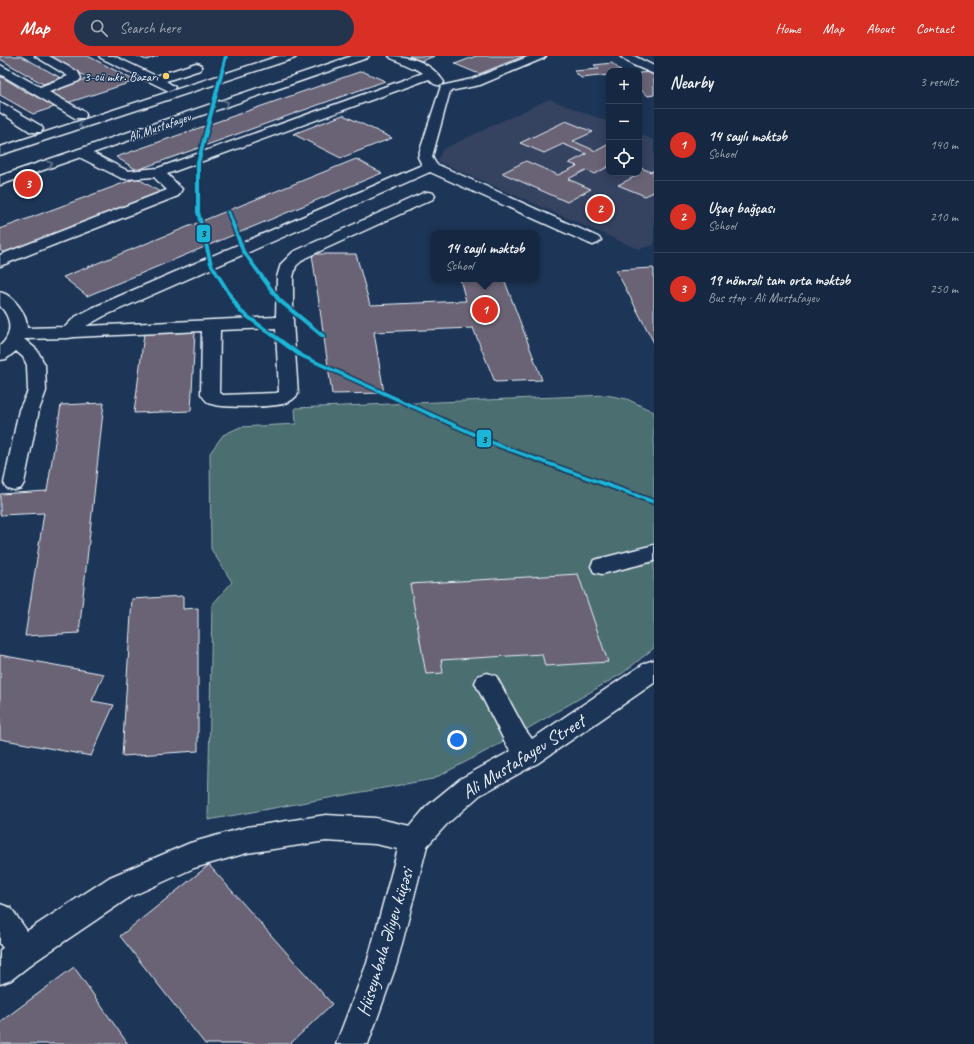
<!DOCTYPE html>
<meta charset="utf-8">
<style>
:root{--surface:#162841;--page:#23344c;--text:#f1f3f6;--muted:#9ea6b1;--line:#35445a;--accent:#d93025}
body{margin:0;font-family:Caveat,sans-serif;background:var(--page);color:var(--text)}
.controls{position:absolute;right:12px;top:12px;display:grid;overflow:hidden;border-radius:8px;box-shadow:0 2px 10px #0003}
.controls button{width:36px;height:36px;display:grid;place-items:center;padding:0;border:0;border-bottom:1px solid var(--line);background:var(--surface);color:var(--text);font:20px sans-serif}
.you{position:absolute;left:457px;top:684px;width:14px;height:14px;margin:-10px;border:3px solid #fff;border-radius:50%;background:#1a73e8;box-shadow:0 0 0 6px #1a73e833}
.badge{display:grid;place-items:center;width:26px;height:26px;border-radius:50%;background:var(--accent);color:#fff;font-size:13px;font-weight:700}
.pin{position:absolute;translate:-50% -50%;border:2px solid #fff;box-shadow:0 1px 4px #0006}
.popup{position:absolute;left:431px;top:174px;width:108px;height:52px;box-sizing:border-box;display:grid;place-content:center;border-radius:8px;background:var(--surface);filter:drop-shadow(0 1px 3px #0005);font-size:13px;white-space:nowrap;color:var(--muted)}
.popup b{font-size:15px;color:var(--text)}
.popup::after{content:'';position:absolute;left:50%;top:100%;margin-left:-8px;border:8px solid transparent;border-top-color:var(--surface)}
.list{margin:0;padding:0;list-style:none}
h2{display:flex;justify-content:space-between;align-items:center;height:52px;margin:0;padding:0 16px;font-size:17px}
h2 small{font-size:13px;font-weight:400;color:var(--muted)}
.list li{display:grid;grid-template-columns:26px 1fr auto;gap:12px;align-items:center;box-sizing:border-box;height:72px;padding:0 16px;border-top:1px solid var(--line)}
.list b{display:block;font-size:15px;white-space:nowrap}
.list p{margin:0;font-size:13px;white-space:nowrap;color:var(--muted)}
.list em{font-size:13px;font-style:normal;color:var(--muted)}
.icon{flex:none;width:22px;height:22px;fill:none;stroke:currentColor;stroke-width:2;stroke-linecap:round;stroke-linejoin:round}
.map{position:relative;flex:none;width:654px;height:988px;overflow:hidden}
header{display:flex;align-items:center;gap:24px;box-sizing:border-box;height:56px;padding:0 20px;background:var(--accent);color:#fff}
header strong{font-size:19px}
nav{display:flex;gap:22px;margin-inline-start:auto;font-size:14px}
.search{width:280px;height:36px;background:var(--page);display:flex;align-items:center;gap:10px;box-sizing:border-box;padding:0 14px;border-radius:22px;color:var(--muted);font-size:15px}
main{display:flex}
aside{flex:1;background:var(--surface)}
.map>svg:first-child{display:block}
</style>
<header>
<strong>Map</strong>
<div class="search"><svg class="icon" aria-label="search" viewBox="0 0 24 24"><circle cx="10" cy="10" r="6"/><path d="M15 15l6 6"/></svg>Search here</div>
<nav><a>Home</a><a>Map</a><a>About</a><a>Contact</a></nav>
</header>
<main>
<div class="map">
<svg width="654" height="988" viewBox="0 0 654 988">
<rect width="100%" height="100%" fill="#1d3557"/>
<filter id="ink" filterUnits="userSpaceOnUse"><feTurbulence type="fractalNoise" baseFrequency=".025" numOctaves="2"/><feDisplacementMap in="SourceGraphic" scale="8" xChannelSelector="R" yChannelSelector="G"/><feConvolveMatrix kernelMatrix="1 2 1 2 8 2 1 2 1" color-interpolation-filters="sRGB"/></filter>
<g filter="url(#ink)">
<path fill="#344360" d="M549 43 609 66V117H639V78L654 84V189L638 193 437 105 443 93Z"/>
<path fill="#4c6e70" stroke="#9ab0b4" d="M606 339 627 343 654 356V592L623 617 515 680 433 723 208 764 212 549 232 526 211 493 210 397 223 379 240 371 296 368 295 352Z"/>
<path fill="#696475" stroke="#e8f1f8" d="M0 0H21L61 22 43 28 0 3Z
M48 0H88L135 25 33 58 0 39V20L33 40 89 22Z
M137 0H158L146 4Z
M409 0H435L421 5Z
M476 0H524L479 18 455 8Z
M612 7 621 15H609V19L581 22 574 15 599 13 594 9Z
M362 15 385 25 137 114 116 101Z
M652 16 654 17V39L648 40 639 32V17Z
M343 59 392 82 341 102 293 78Z
M566 65 593 76 573 85 596 95 609 88V110L595 118 586 114 568 123 591 133 567 146 502 117 526 105 558 119 577 110 569 107 587 98 563 88 544 97 520 87Z
M356 103 382 117 87 240 63 221Z
M639 111 651 116 654 114V136L645 140 618 129 638 119 634 117H639Z
M137 122 160 136 4 197 0 194V173Z
M312 198H356L370 249 466 245 460 223H504L542 324 495 326 473 272 374 276 384 337 332 338Z
M653 212 654 213V287L616 214Z
M195 276 191 355 134 357 144 278Z
M104 347 79 577 25 580 44 457 0 459V438L47 435 61 349Z
M578 518 608 606 545 610 542 598 441 604 443 617 426 618 410 528Z
M183 540V553L198 552V695L122 700 132 543Z
M0 599 104 618 92 645 114 649 91 700 0 683Z
M209 809 332 948 290 988H205L120 880Z
M74 911 128 988H0V966Z"/>
<g fill="none" stroke-linecap="round" stroke-linejoin="round">
<g stroke="#e8f1f8" stroke-width="3">
<path id="minor" d="M35 0H49L78 16 81 22 79 25 49 36 85 56 86 59 85 62H75L0 18V9L40 31 68 20Z
M99 0H114L156 20 196 7 200 8 202 11 200 14 166 25 175 31 173 34 169 35 101 2Z
M389 0C413 0 431 7 444 26L442 29C436 30 433 28 429 23L167 118 182 133 178 140 0 210V199L167 134 154 121 126 123 121 122 77 100 75 97 77 94 82 93 87 94 128 115 158 112 423 17 420 15 391 2Z
M530 0H546L544 2 480 29 450 35 432 101 436 108 598 181 601 184 598 187 593 189 588 187 430 116 104 260 86 270 276 261 277 221 281 208 293 196 423 137 428 136 433 137 435 140 433 143 305 202 296 210 293 221V266L298 338C295 342 291 345 286 347 276 351 219 353 209 347 206 345 203 341 201 338L202 275 74 281 68 282 24 283 37 294 45 309 46 335 39 354 24 427 21 432 14 434 7 432 4 427 19 354 28 335 27 309 23 301 16 295 6 303 0 304V290C13 279 12 262 0 250V236C14 240 27 258 27 272L65 271 75 261 92 252 422 109 418 101 441 30 472 23ZM276 272 279 336 276 337 223 339 219 336 220 274Z
M620 0H634L654 10V18L631 8Z
M0 47 4 48 41 70 43 73 41 76H31L0 56Z
M654 489V505L602 518 594 516 591 510 594 504Z
M654 604V627L538 707 480 739 446 769 427 790 397 907 368 988H336L367 907 398 793 375 788 326 785 247 797 194 812 130 841 34 906 11 924 0 928V894L3 892 0 888V848L11 852 27 875 110 821 190 787 247 771 326 759 375 762 410 770 426 751 460 723 511 695 506 688 475 627 478 620 487 617 496 620 524 672 532 683 645 607Z"/>
</g>
<g stroke="#e8f1f8" stroke-width="3">
<path id="major" d="M279 0H297L295 2 0 99V91Z
M352 0H369L367 2 0 129V120Z"/>
</g>
<use href="#minor" fill="#1d3557" fill-rule="evenodd"/>
<use href="#major" fill="#1d3557" fill-rule="evenodd"/>
<g stroke="#1d3557" stroke-width="3">
<path id="metro-1" d="M224 0H228L200 107V156L213 208 242 254 302 298 502 389 654 444V448L498 391 298 300 238 256 209 208 196 156V107Z
M227 154 230 155 245 195 281 243 325 279V281H321L277 245 241 195 226 155Z"/>
</g>
<use href="#metro-1" fill="#1ab6d8" fill-rule="evenodd"/>
</g>
<defs><path id="oneway-chevron" d="M-2-3.5L2.5 0L-2 3.5" fill="none" stroke-width="1.6" stroke-linecap="round" stroke-linejoin="round"/></defs>
<g stroke="#64778f">
<use href="#oneway-chevron" transform="translate(226 47) rotate(-19)"/>
<use href="#oneway-chevron" transform="translate(81 69) rotate(162)"/>
<use href="#oneway-chevron" transform="translate(50 108) rotate(-19)"/>
</g>
</g>
<circle fill="#ffd166" stroke="#1d3557" stroke-width="1.5" cx="166" cy="20" r="4"/>
<g text-anchor="middle" stroke-width="3" stroke-linejoin="round" paint-order="stroke">
<g font-size="13" fill="#e8f1f8" stroke="#1d3557" text-anchor="end">
<text x="158" y="25">3-cü mkr. Bazarı</text>
</g>
<g font-size="13" fill="#e8f1f8" stroke="#1d3557">
<text transform="translate(159 70) rotate(-19)" y="5">Ali Mustafayev</text>
</g>
<g font-size="19" fill="#e8f1f8" stroke="#1d3557">
<text transform="translate(523 700) rotate(-32)" y="7">Ali Mustafayev Street</text>
<text transform="translate(384 886) rotate(-73)" y="7">Hüseynbala Əliyev küçəsi</text>
</g>
</g>
<g stroke="#1d3557" stroke-width="1.5">
<rect x="196" y="168" width="15" height="19" rx="4" fill="#1ab6d8"/>
<rect x="476" y="373" width="16" height="19" rx="4" fill="#1ab6d8"/>
</g>
<g font-size="11" text-anchor="middle" font-weight="bold" fill="#111">
<text x="203" y="181">3</text>
<text x="484" y="387">3</text>
</g>
</svg>
<div class="controls">
<button>+</button>
<button>−</button>
<button><svg class="icon" aria-label="locate" viewBox="0 0 24 24"><circle cx="12" cy="12" r="6"/><path d="M12 2v4M12 18v4M2 12h4M18 12h4"/></svg></button>
</div>
<div class="you"></div>
<div class="pin badge" style="left:485px;top:254px">1</div>
<div class="popup"><b>14 saylı məktəb</b>School</div>
<div class="pin badge" style="left:600px;top:153px">2</div>
<div class="pin badge" style="left:28px;top:128px">3</div>
</div>
<aside>
<h2>Nearby<small>3 results</small></h2>
<ul class="list">
<li><span class="badge">1</span><div><b>14 saylı məktəb</b><p>School</p></div><em>140 m</em></li>
<li><span class="badge">2</span><div><b>Uşaq bağçası</b><p>School</p></div><em>210 m</em></li>
<li><span class="badge">3</span><div><b>19 nömrəli tam orta məktəb</b><p>Bus stop · Ali Mustafayev</p></div><em>250 m</em></li>
</ul>
</aside>
</main>
